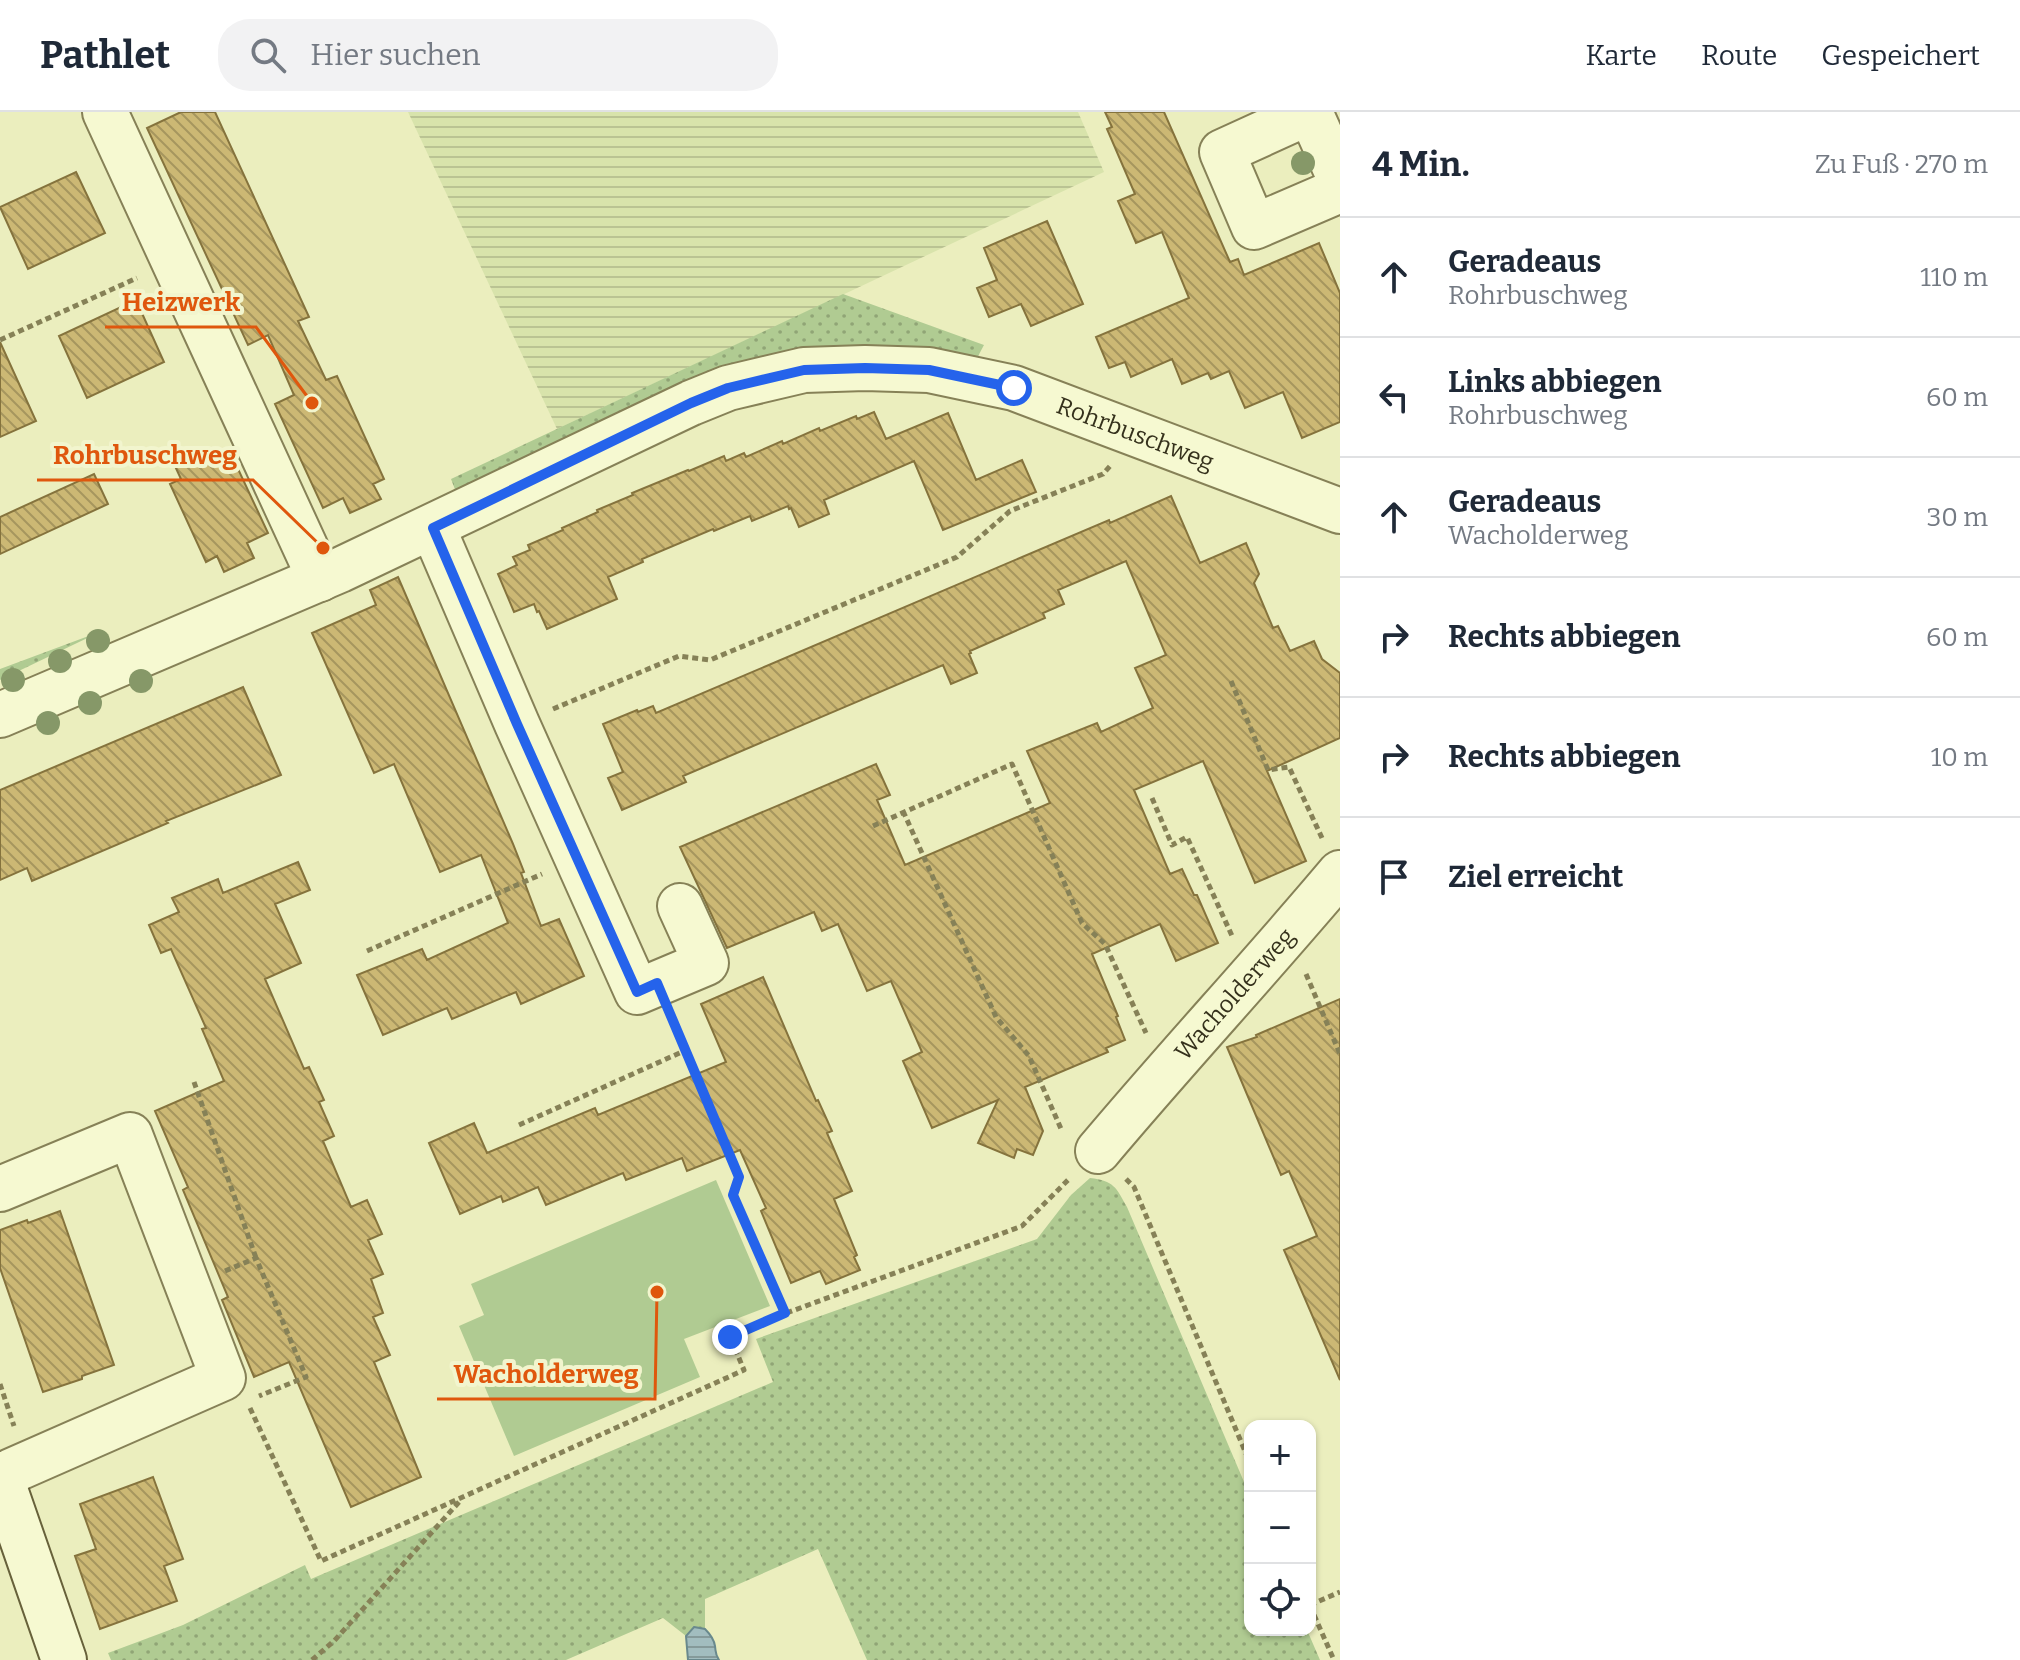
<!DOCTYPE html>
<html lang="de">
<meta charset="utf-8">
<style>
:root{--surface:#fff;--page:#f2f2f3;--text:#1f2937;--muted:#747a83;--line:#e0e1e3}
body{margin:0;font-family:Bitter,serif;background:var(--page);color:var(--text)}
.controls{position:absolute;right:24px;bottom:24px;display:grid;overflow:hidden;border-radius:16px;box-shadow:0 2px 6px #0004}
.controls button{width:72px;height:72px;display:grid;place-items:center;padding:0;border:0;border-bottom:2px solid var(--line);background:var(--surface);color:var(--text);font:40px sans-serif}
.stop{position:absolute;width:24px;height:24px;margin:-18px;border:6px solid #2563eb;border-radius:50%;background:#fff}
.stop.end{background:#2563eb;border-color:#fff;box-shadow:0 2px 8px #0008}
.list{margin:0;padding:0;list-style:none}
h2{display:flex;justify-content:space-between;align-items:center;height:104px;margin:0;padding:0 32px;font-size:34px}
h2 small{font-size:26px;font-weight:400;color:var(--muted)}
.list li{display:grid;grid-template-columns:52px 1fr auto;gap:24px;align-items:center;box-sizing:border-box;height:120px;padding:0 32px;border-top:2px solid var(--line)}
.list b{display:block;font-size:30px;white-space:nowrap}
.list p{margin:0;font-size:26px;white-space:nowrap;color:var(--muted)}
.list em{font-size:26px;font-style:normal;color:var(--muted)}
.icon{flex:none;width:44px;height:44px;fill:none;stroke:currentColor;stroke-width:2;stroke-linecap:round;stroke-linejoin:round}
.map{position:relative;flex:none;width:1340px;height:1548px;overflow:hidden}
header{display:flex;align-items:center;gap:48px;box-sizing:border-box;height:112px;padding:0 40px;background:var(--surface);border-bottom:2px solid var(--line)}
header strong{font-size:38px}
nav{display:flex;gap:44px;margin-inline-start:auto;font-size:28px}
.search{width:560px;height:72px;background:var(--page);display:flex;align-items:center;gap:20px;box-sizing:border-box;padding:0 28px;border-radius:32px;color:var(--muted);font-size:30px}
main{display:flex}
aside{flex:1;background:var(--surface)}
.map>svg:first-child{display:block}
</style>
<header>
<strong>Pathlet</strong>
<div class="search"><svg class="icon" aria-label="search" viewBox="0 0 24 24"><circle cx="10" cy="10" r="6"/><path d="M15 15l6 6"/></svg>Hier suchen</div>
<nav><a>Karte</a><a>Route</a><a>Gespeichert</a></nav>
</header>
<main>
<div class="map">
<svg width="1340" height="1548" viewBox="0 0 1340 1548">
<defs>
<pattern id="farmland-rules" width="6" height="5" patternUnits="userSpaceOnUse" patternTransform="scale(2)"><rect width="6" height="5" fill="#d8e3ab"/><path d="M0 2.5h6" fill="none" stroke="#bac393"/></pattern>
<pattern id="grass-dots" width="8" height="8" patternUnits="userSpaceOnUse" patternTransform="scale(2)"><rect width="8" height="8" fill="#b0cb92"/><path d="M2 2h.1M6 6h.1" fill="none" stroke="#90a576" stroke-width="1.8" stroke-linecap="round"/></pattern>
<pattern id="water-rules" width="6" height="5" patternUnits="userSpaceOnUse" patternTransform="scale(2)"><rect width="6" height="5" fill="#a2bdbf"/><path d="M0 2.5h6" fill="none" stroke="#859a9a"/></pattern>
<pattern id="building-back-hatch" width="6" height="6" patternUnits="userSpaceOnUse" patternTransform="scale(2)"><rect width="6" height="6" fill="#ccb874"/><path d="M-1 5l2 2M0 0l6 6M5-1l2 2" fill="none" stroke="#a6965e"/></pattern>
</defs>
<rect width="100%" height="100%" fill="#ebeebe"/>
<path fill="url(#farmland-rules)" d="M408 0H1078L1104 60 557 317Z"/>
<path fill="url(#grass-dots)" d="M843 182 984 233 976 248 913 236 826 235 767 245 456 380 451 367Z
M102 519 0 568V557Z
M1090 1066C1114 1069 1116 1075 1127 1095L1250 1384V1518H1307L1320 1548H867L818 1437 705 1487V1517L694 1515 686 1524 663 1506 566 1548H111L108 1541 183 1513 305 1453 311 1467 773 1270 756 1227 1037 1127 1071 1083Z"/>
<path fill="#b0cb92" d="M716 1068 770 1194 684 1227 700 1265 514 1344 459 1214 484 1203 471 1172Z"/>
<path fill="url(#water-rules)" stroke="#69898d" stroke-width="2" d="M694 1515 705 1517C710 1522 714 1527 715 1534 716 1541 715 1542 719 1548H688L686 1524Z"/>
<path fill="url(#building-back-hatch)" stroke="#85733d" stroke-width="2" d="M181 0H215L309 205 298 209 326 268 337 264 384 367 373 372 381 387 350 401 343 386 323 396 275 292 294 283 268 223 248 233 147 16Z
M1105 0H1164L1230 150 1238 147 1244 163 1319 131 1340 181V310L1302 326 1283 280 1245 296 1229 259 1211 267 1208 261 1182 272 1172 247 1131 265 1125 250 1109 256 1096 225 1189 186 1162 120 1136 131 1118 89 1135 82 1107 17 1112 15Z
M76 60 105 121 28 157 0 95Z
M1047 109 1083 192 1031 214 1021 192 989 205 977 176 997 168 984 136Z
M136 188 164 250 87 286 59 224Z
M0 230 36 309 0 325Z
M874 300 886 327 948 301 976 368 1022 348 1036 380 943 418 914 349 824 388 829 402 799 415 791 396 789 397 788 394 752 409 750 404 714 419 713 417 642 447 643 450 608 465 617 487 547 517 539 499 537 500 534 492 514 500 498 462 517 453 513 445 530 438 528 433 563 418 562 416 598 400 597 398 633 383 632 381 688 358 689 359 724 344 726 349 744 341 746 345 782 329 783 332 819 316 820 319 856 304 857 307Z
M204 338 211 353 232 344 268 421 247 431 254 446 224 460 217 444 206 450 170 372 181 367 174 352Z
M94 362 108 392 0 442V405Z
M1171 384 1200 451 1246 431 1259 462 1254 471 1273 516 1278 514 1290 539 1314 529 1322 547 1340 561V626L1267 659 1306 749 1255 771 1203 649 1134 678 1170 762 1182 757 1194 783H1197L1218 831 1176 849 1160 812 1092 842 1118 904 1116 905 1125 928 1106 936 1108 940 1025 975 1043 1019 1033 1043 1017 1037 1014 1046 978 1031 998 988 932 1016 903 949 922 940 891 869 867 879 838 812 822 819 814 800 727 836 680 735 876 652 890 683 877 688 905 753 1050 691 1027 639 1097 611 1101 620 1153 596 1135 556 1166 543 1126 449 1058 478 1064 492 1043 501 1045 506 970 539 971 541 969 542 977 561 951 572 943 553 683 664 686 670 622 698 608 666 623 660 603 612 637 598 638 600 653 594 656 601 1109 408 1110 411Z
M398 465 513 732 524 760 521 761 541 814 559 807 584 864 521 892 516 880 452 907 447 896 383 923 357 863 422 837 427 848 508 811 481 743 440 760 394 652 374 661 312 521 376 493 370 478Z
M243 575 281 663 166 709 168 711 32 769 27 756 0 768V678Z
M298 750 310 778 275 792 301 851 265 867 304 957 309 955 324 988 319 990 334 1024 323 1029 351 1095 367 1088 382 1122 368 1128 383 1162 371 1167 383 1201 373 1205 390 1243 374 1250 421 1365 351 1395 289 1250 254 1265 222 1188 228 1185 183 1078 188 1075 155 999 224 969 202 917 206 916 171 837 161 841 149 813 179 800 172 786 218 767 223 781Z
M763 865 816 989 818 988 832 1019 827 1021 852 1079 834 1087 857 1143 854 1145 860 1158 826 1172 820 1159 791 1171 761 1099 766 1096 740 1038 687 1059 682 1046 626 1068 623 1061 546 1093 538 1075 503 1090 501 1084 460 1102 429 1031 474 1011 487 1041 595 996 598 1003 726 950 701 892Z
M1340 887V1268L1284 1138 1317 1124 1289 1059 1281 1063 1227 935 1257 925 1256 923Z
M60 1099 114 1253 82 1264V1267L43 1280 0 1156V1118L27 1108 28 1111Z
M153 1365 183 1447 164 1454 177 1489 100 1517 75 1444 96 1437 80 1392Z"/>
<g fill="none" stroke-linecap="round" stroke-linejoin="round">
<g stroke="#868157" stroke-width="48">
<g id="minor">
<path d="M105 0 320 467"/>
<path d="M1340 67 1310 0 1222 40 1254 115 1340 78"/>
<path d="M433 416 517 612 637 880 706 851 680 794"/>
<path id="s1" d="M0 603 340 458 691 291 728 276 804 258 865 256 929 258 1014 276 1340 399"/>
<path id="s2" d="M1098 1039C1177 945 1261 855 1340 761"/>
<path d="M0 1077 130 1023 223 1266 0 1364"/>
</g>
</g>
<g stroke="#67613a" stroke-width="48">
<path id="secondary" d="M0 1363 64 1548"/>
</g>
<path stroke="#868157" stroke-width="5" stroke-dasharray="6 4" stroke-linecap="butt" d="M0 228 137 166
M1231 569 1268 658 1289 655 1322 726
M553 597 679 544 710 548 957 445 1010 399 1103 362 1111 353
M1152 686 1172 733 1187 725 1233 826
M903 699 996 905 1029 944 1062 1019
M873 714 1012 652 1082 811 1105 832 1146 921
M367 839 542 762
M1306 862 1340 942
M672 908 739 1065 733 1083 785 1201
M194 970 256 1146
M519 1013 684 939
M1126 1067 1134 1075 1250 1351
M225 1159 256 1146 306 1265 259 1284
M0 1272 14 1314
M250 1296 321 1449 744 1258 730 1225 773 1206 1022 1114 1070 1066
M1310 1493 1340 1480
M1310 1494 1334 1548
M312 1548 334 1529 459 1390"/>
<use href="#minor" stroke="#f6f9d1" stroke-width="44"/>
<use href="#secondary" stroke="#f6f9d1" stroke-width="44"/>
</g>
<g fill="#869868">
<circle cx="1303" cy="51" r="12"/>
<circle cx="98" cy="529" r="12"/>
<circle cx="60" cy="549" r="12"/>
<circle cx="13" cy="568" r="12"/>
<circle cx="141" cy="569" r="12"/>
<circle cx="90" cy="591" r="12"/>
<circle cx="48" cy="611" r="12"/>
</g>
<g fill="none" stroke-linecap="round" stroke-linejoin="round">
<path stroke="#2563eb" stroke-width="10" d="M730 1225 785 1201 733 1083 739 1065 657 871 637 880 517 612 433 416 691 291 728 276 804 258 865 256 929 258 1014 276"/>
</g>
<g text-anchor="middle" stroke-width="8" stroke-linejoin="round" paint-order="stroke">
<g font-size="24" fill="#35311c" stroke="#f2f5ce">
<text dy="8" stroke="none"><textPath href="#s1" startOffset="1218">Rohrbuschweg</textPath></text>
<text dy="8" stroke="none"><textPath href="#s2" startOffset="208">Wacholderweg</textPath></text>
</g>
</g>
<path fill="none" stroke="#df570d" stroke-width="3" d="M312 291L256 215H105M323 436L253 368H37M657 1180L655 1287H437"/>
<g fill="#df570d" stroke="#f2f5ce" stroke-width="3">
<circle cx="312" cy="291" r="8"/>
<circle cx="323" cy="436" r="8"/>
<circle cx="657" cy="1180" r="8"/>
</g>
<g font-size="26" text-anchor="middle" font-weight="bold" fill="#df570d" stroke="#f2f5ce" stroke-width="8" stroke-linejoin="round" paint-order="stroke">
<text x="181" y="199">Heizwerk</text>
<text x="145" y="352">Rohrbuschweg</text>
<text x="546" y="1271">Wacholderweg</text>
</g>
</svg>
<div class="controls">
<button>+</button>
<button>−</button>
<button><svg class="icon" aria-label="locate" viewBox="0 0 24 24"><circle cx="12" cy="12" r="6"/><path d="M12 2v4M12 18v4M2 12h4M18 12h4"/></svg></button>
</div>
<div class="stop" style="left:1014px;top:276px"></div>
<div class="stop end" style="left:730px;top:1225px"></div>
</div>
<aside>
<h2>4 Min.<small>Zu Fuß · 270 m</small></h2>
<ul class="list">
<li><svg class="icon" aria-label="ahead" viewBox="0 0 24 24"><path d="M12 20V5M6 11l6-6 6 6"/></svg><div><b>Geradeaus</b><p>Rohrbuschweg</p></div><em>110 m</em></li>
<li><svg class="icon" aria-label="left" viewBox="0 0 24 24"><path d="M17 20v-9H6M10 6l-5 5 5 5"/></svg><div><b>Links abbiegen</b><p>Rohrbuschweg</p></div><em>60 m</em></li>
<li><svg class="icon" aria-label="ahead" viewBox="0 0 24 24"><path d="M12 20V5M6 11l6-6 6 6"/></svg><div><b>Geradeaus</b><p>Wacholderweg</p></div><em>30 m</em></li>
<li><svg class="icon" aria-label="right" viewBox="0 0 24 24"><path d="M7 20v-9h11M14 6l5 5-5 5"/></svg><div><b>Rechts abbiegen</b></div><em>60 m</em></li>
<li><svg class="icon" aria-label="right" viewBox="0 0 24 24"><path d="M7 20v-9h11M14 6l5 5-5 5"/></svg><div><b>Rechts abbiegen</b></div><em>10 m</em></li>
<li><svg class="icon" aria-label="arrive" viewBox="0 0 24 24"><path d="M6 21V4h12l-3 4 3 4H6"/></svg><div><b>Ziel erreicht</b></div></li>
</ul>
</aside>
</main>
